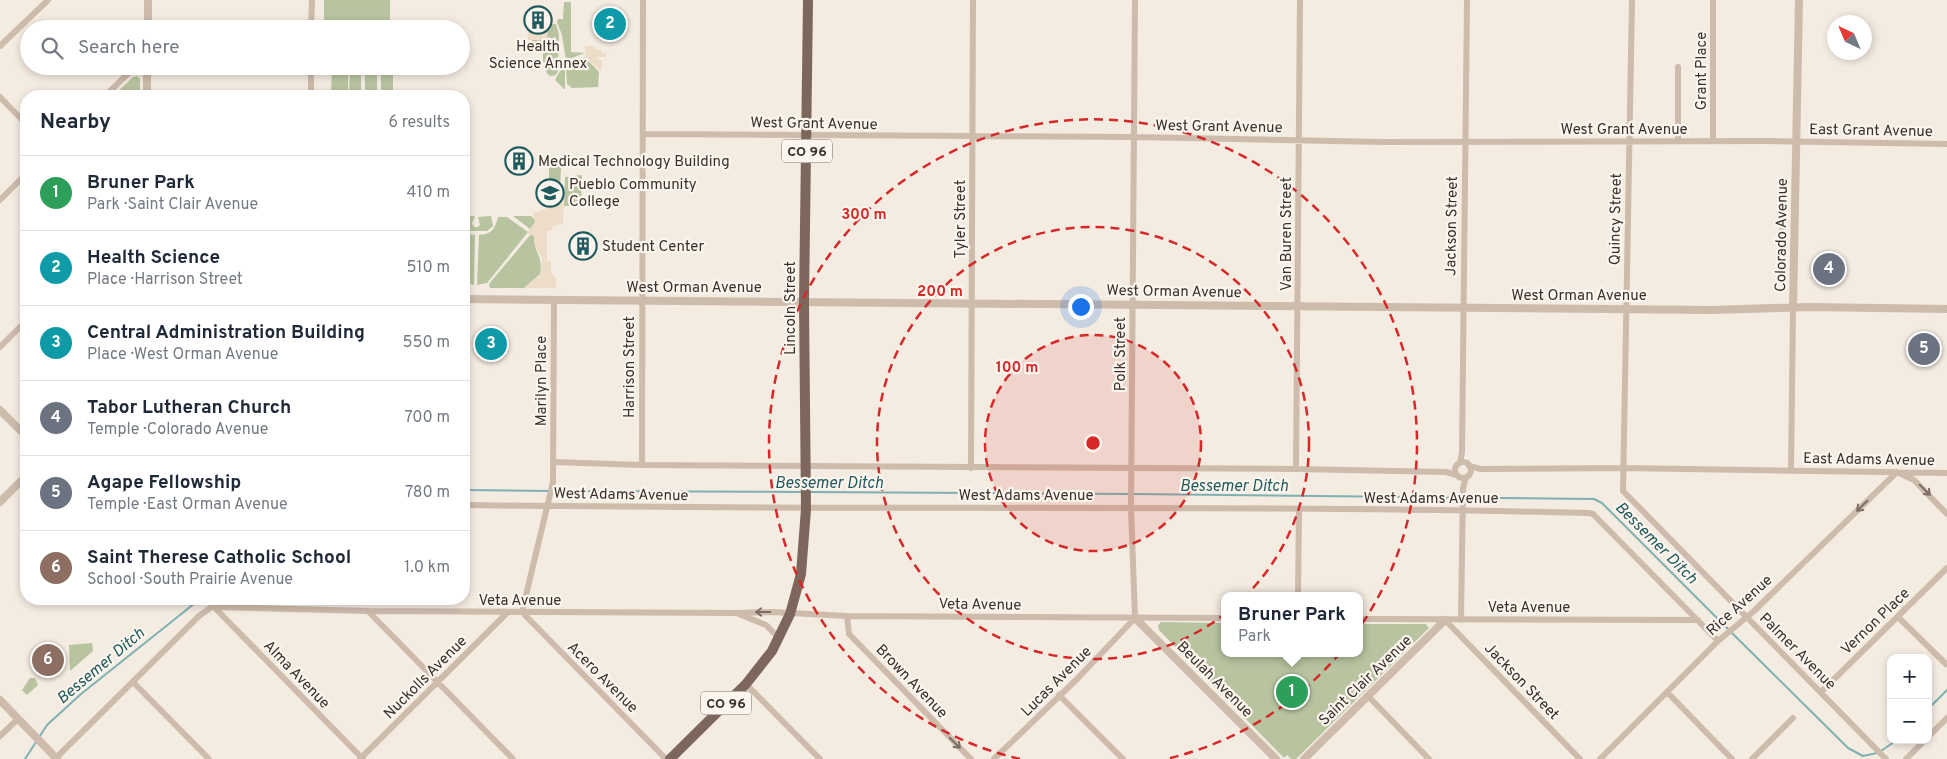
<!DOCTYPE html>
<meta charset="utf-8">
<style>
:root{--surface:#fff;--page:#f6f6f7;--text:#1f2937;--muted:#747a83;--line:#e0e1e3;--accent:#7c3aed}
body{margin:0;font-family:Overpass,sans-serif;background:var(--page);color:var(--text)}
.controls{position:absolute;right:15px;bottom:15px;display:grid;overflow:hidden;border-radius:10px;box-shadow:0 2px 8px #0003}
.controls button{width:45px;height:45px;display:grid;place-items:center;padding:0;border:0;border-bottom:1px solid var(--line);background:var(--surface);color:var(--text);font:25px sans-serif}
.compass{position:absolute;left:1827px;top:15px;width:45px;height:45px;border-radius:50%;background:var(--surface);box-shadow:0 2px 8px #0003;rotate:316deg}
.you{position:absolute;left:1080px;top:306px;width:18px;height:18px;margin:-12px;border:4px solid #fff;border-radius:50%;background:#1a73e8;box-shadow:0 0 0 8px #1a73e833}
.badge{display:grid;place-items:center;width:32px;height:32px;border-radius:50%;background:var(--accent);color:#fff;font-size:16px;font-weight:700}
.pin{position:absolute;translate:-50% -50%;border:2px solid #fff;box-shadow:0 1px 5px #0006}
.popup{position:absolute;left:1221px;top:592px;width:142px;height:65px;box-sizing:border-box;display:grid;place-content:center;border-radius:10px;background:var(--surface);filter:drop-shadow(0 1px 4px #0005);font-size:16px;white-space:nowrap;color:var(--muted)}
.popup b{font-size:19px;color:var(--text)}
.popup::after{content:'';position:absolute;left:50%;top:100%;margin-left:-10px;border:10px solid transparent;border-top-color:var(--surface)}
.list{margin:0;padding:0;list-style:none}
h2{display:flex;justify-content:space-between;align-items:center;height:65px;margin:0;padding:0 20px;font-size:21px}
h2 small{font-size:16px;font-weight:400;color:var(--muted)}
.list li{display:grid;grid-template-columns:32px 1fr auto;gap:15px;align-items:center;box-sizing:border-box;height:75px;padding:0 20px;border-top:1px solid var(--line)}
.list b{display:block;font-size:19px;white-space:nowrap}
.list p{margin:0;font-size:16px;white-space:nowrap;color:var(--muted)}
.list em{font-size:16px;font-style:normal;color:var(--muted)}
.icon{flex:none;width:28px;height:28px;fill:none;stroke:currentColor;stroke-width:2;stroke-linecap:round;stroke-linejoin:round}
.map{position:relative;flex:none;width:1947px;height:759px;overflow:hidden}
.search{position:absolute;background:var(--surface);box-shadow:0 2px 8px #0003;left:20px;top:20px;width:450px;height:55px;display:flex;align-items:center;gap:12px;box-sizing:border-box;padding:0 18px;border-radius:28px;color:var(--muted);font-size:19px}
.panel{position:absolute;background:var(--surface);box-shadow:0 2px 8px #0003;left:20px;top:90px;width:450px;height:515px;border-radius:20px}
.map>svg:first-child{display:block}
</style>
<div class="map">
<svg width="1947" height="759" viewBox="0 0 1947 759">
<rect width="100%" height="100%" fill="#f4ebe1"/>
<path fill="#b8c4a0" d="M324 0H390V29H324Z
M564 2H571V52L585 53 566 60 562 35 557 22 558 19H563Z
M548 24H556L559 35 558 62H543V50H537V45L532 44V40H547Z
M585 57 599 72 598 87 572 88 567 84 566 68Z
M546 70a6 6 0 1 1 12 0a6 6 0 1 1-12 0Z
M332 66H348V96H331Z
M350 67H361V93H349Z
M365 67 377 68V93H365Z
M381 68H393V93H381Z
M565 68V89H564L555 80 560 71Z
M137 76 140 79V96H113L133 77Z
M549 167H561L560 190 557 196H549Z
M582 175 581 205 564 206 565 177Z
M1780 202 1784 203V265H1779Z
M464 216H475L472 224 476 228 480 225 478 217 491 216 493 226 487 231H465Z
M513 216H531L536 221 530 229Z
M498 217H507L528 232 487 283 477 285 479 235C492 234 495 229 498 217Z
M464 233 475 235 474 285 464 283Z
M531 234 534 236C533 252 544 256 540 274L524 288H490L489 284Z
M1161 622 1224 623V653H1360V624H1426L1429 628 1296 759H1291L1287 755 1284 758 1159 630 1158 625Z
M92 643 93 651 70 671 69 645Z
M30 678H35L38 685 27 695 22 690Z"/>
<path fill="#ecdcc8" d="M541 22H548L547 40H528V31H541Z
M585 46H594V49L601 50 602 53 606 54V57H596L602 61 601 71 586 57Z
M560 189H564L563 224 552 226V231H547V261H551V273L556 278V288H524L540 274 542 266V258L534 243V236L527 233 535 223 533 213 546 209Z"/>
<g fill="none" stroke-linecap="round" stroke-linejoin="round">
<path stroke="#7fb0b2" stroke-width="2" d="M464 490 549 491
M554 491 801 492
M809 492 1129 494
M1134 494 1594 499 1602 503 1728 629
M1732 633 1848 748 1863 756 1877 753
M1928 709 1947 690
M40 736 47 725 81 694 200 599
M1881 751 1897 740
M25 759 36 742"/>
<path stroke="#cdbbac" stroke-width="6" d="M1632 0 1623 491 1886 759
M311 29 312 0
M0 46 48 0
M105 96 136 66
M311 96V66
M0 97 26 124
M643 134 1134 137 1383 142 1766 141 1947 144
M1678 141V67
M1713 141V0
M0 200 26 174
M554 299 553 482 522 612 666 759
M0 347 26 321
M553 462 642 465 1296 469 1446 472 1457 475
M1455 470a8 8 0 1 1 16 0a8 8 0 1 1-16 0Z
M1460 463 1462 452 1467 0
M642 465 643 0
M1469 466 1481 469 1623 468 1947 473
M971 468 973 0
M1296 469 1300 0
M1791 471 1793 308
M1901 474 1914 480 1947 514
M464 505C839 511 1214 504 1589 513L1593 514 1718 641
M1298 596 1299 510
M214 607 368 611 736 613 772 612 847 616 1224 618
M214 607 363 759
M368 611 513 759
M739 614 766 625 779 638
M847 616 849 634 971 759
M1898 617 1946 664
M1360 619 1698 620
M1445 620 1580 759
M1461 620 1463 488 1466 477
M133 682 209 759
M746 684 820 759
M1667 692 1732 759
M1821 692 1947 568
M1059 695 1123 759
M1368 696 1429 759
M0 736 18 719
M1928 737 1947 718
M56 758 199 616 223 599
M360 759 508 612
M994 759 1077 679 1135 618 1131 508 1135 0
M1600 759 1718 641 1754 611 1897 472
M1752 759 1793 718
M1906 759 1925 740"/>
<path stroke="#cdbbac" stroke-width="8" d="M148 29V0
M147 96V66
M464 299 1712 310 1808 307 1947 309
M1793 308 1799 0
M0 410 26 436
M0 502 26 476
M1135 618 1276 759
M0 700 57 759
M1304 759 1445 620"/>
<path stroke="#7d675c" stroke-width="10" d="M670 759 746 684 772 651 790 614 801 574 806 509 804 302 808 0"/>
</g>
<defs><path id="oneway-shaft" d="M-6 0H5M1.5-3L5.5 0L1.5 3" fill="none" stroke-width="1.6" stroke-linecap="round" stroke-linejoin="round" transform="scale(1.25)"/></defs>
<g stroke="#7d6f65">
<use href="#oneway-shaft" transform="translate(1925 490) rotate(45)"/>
<use href="#oneway-shaft" transform="translate(1862 506) rotate(136)"/>
<use href="#oneway-shaft" transform="translate(763 612) rotate(-180)"/>
<use href="#oneway-shaft" transform="translate(955 743) rotate(45)"/>
</g>
<circle cx="1093" cy="443" r="108" fill="#d62828" fill-opacity=".12"/>
<g fill="none" stroke="#d62828" stroke-width="2.5" stroke-dasharray="9 6">
<circle cx="1093" cy="443" r="108"/>
<circle cx="1093" cy="443" r="216"/>
<path d="M1020 759A324 324 0 1 1 1166 759"/>
</g>
<defs>
<g id="building-ring" transform="scale(1.4375)"><circle r="9.5" fill="#fbf5ee" stroke="#1f5a5e" stroke-width="1.5"/><path d="M-4-6H4V6H1V3H-1V6H-4ZM-2.5-4.3h1.7v1.8h-1.7ZM.8-4.3h1.7v1.8H.8ZM-2.5-1h1.7V.8h-1.7ZM.8-1h1.7V.8H.8Z" fill="#1f5a5e"/></g>
<g id="university-ring" transform="scale(1.4375)"><circle r="9.5" fill="#fbf5ee" stroke="#1f5a5e" stroke-width="1.5"/><path d="M0-5L7-2L0 1L-7-2ZM-4 1L0 2.5L4 1V4Q0 6-4 4Z" fill="#1f5a5e"/></g>
</defs>
<g fill-rule="evenodd">
<use href="#building-ring" x="538" y="20"/>
<use href="#building-ring" x="519" y="161"/>
<use href="#university-ring" x="550" y="193"/>
<use href="#building-ring" x="583" y="246"/>
</g>
<g text-anchor="middle" stroke-width="4.5" stroke-linejoin="round" paint-order="stroke">
<g fill="#fbf5ee" stroke="#756b66" stroke-width="1">
<rect x="782" y="139.5" width="50" height="23" rx="4"/>
<rect x="701" y="691.5" width="50" height="23" rx="4"/>
</g>
<g font-size="14" font-weight="bold" fill="#3b302b">
<text x="807" y="156">CO 96</text>
<text x="726" y="708">CO 96</text>
</g>
<g font-size="15" fill="#3b302b" stroke="#fbf5ee" text-anchor="start">
<text x="538" y="51" text-anchor="middle">Health<tspan x="538" dy="17">Science Annex</tspan></text>
<text x="538" y="166">Medical Technology Building</text>
<text x="569" y="189">Pueblo Community<tspan x="569" dy="17">College</tspan></text>
<text x="602" y="251">Student Center</text>
</g>
<g font-size="15" fill="#3b302b" stroke="#fbf5ee">
<text transform="translate(1701 71) rotate(-90)" y="5">Grant Place</text>
<text transform="translate(814 123) rotate(1)" y="5">West Grant Avenue</text>
<text transform="translate(1219 126) rotate(1)" y="5">West Grant Avenue</text>
<text x="1624" y="134">West Grant Avenue</text>
<text transform="translate(1871 130) rotate(1)" y="5">East Grant Avenue</text>
<text transform="translate(960 219) rotate(-90)" y="5">Tyler Street</text>
<text transform="translate(1615 219) rotate(-89)" y="5">Quincy Street</text>
<text transform="translate(1451 226) rotate(-89)" y="5">Jackson Street</text>
<text transform="translate(1286 234) rotate(-90)" y="5">Van Buren Street</text>
<text transform="translate(1781 235) rotate(-89)" y="5">Colorado Avenue</text>
<text x="694" y="292">West Orman Avenue</text>
<text transform="translate(1174 291) rotate(1)" y="5">West Orman Avenue</text>
<text x="1579" y="300">West Orman Avenue</text>
<text transform="translate(790 308) rotate(-90)" y="5">Lincoln Street</text>
<text transform="translate(1120 354) rotate(-90)" y="5">Polk Street</text>
<text transform="translate(629 367) rotate(-90)" y="5">Harrison Street</text>
<text transform="translate(541 381) rotate(-90)" y="5">Marilyn Place</text>
<text transform="translate(1869 459) rotate(1)" y="5">East Adams Avenue</text>
<text transform="translate(621 494) rotate(1)" y="5">West Adams Avenue</text>
<text x="1026" y="500">West Adams Avenue</text>
<text x="1431" y="503">West Adams Avenue</text>
<text x="520" y="605">Veta Avenue</text>
<text transform="translate(980 604) rotate(1)" y="5">Veta Avenue</text>
<text transform="translate(1739 605) rotate(-42)" y="5">Rice Avenue</text>
<text x="1529" y="612">Veta Avenue</text>
<text transform="translate(1875 621) rotate(-44)" y="5">Vernon Place</text>
<text transform="translate(1798 651) rotate(45)" y="5">Palmer Avenue</text>
<text transform="translate(297 674) rotate(46)" y="5">Alma Avenue</text>
<text transform="translate(425 677) rotate(-45)" y="5">Nuckolls Avenue</text>
<text transform="translate(603 677) rotate(45)" y="5">Acero Avenue</text>
<text transform="translate(1215 679) rotate(45)" y="5">Beulah Avenue</text>
<text transform="translate(1365 680) rotate(-44)" y="5">Saint Clair Avenue</text>
<text transform="translate(912 681) rotate(46)" y="5">Brown Avenue</text>
<text transform="translate(1056 681) rotate(-45)" y="5">Lucas Avenue</text>
<text transform="translate(1522 681) rotate(46)" y="5">Jackson Street</text>
</g>
<g font-size="16" font-style="italic" fill="#1f5a5e" stroke="#fbf5ee">
<text x="829" y="488">Bessemer Ditch</text>
<text x="1234" y="491">Bessemer Ditch</text>
<text transform="translate(1657 542) rotate(45)" y="6">Bessemer Ditch</text>
<text transform="translate(100 665) rotate(-40)" y="6">Bessemer Ditch</text>
</g>
</g>
<circle cx="1093" cy="443" r="8" fill="#d62828" stroke="#fbf5ee" stroke-width="2.5"/>
<g font-size="15" text-anchor="middle" font-weight="bold" fill="#d62828" stroke="#fbf5ee" stroke-width="4.5" stroke-linejoin="round" paint-order="stroke">
<text x="864" y="219">300 m</text>
<text x="940" y="296">200 m</text>
<text x="1017" y="372">100 m</text>
</g>
</svg>
<div class="controls">
<button>+</button>
<button>−</button>
</div>
<svg class="compass" viewBox="-18 -18 36 36"><path d="M0-13l5 13h-10z" fill="#e53935"/><path d="M0 13l5-13h-10z" fill="#747a83"/></svg>
<div class="you"></div>
<div class="pin badge" style="left:1292px;top:692px;background:#2e9e5b">1</div>
<div class="popup"><b>Bruner Park</b>Park</div>
<div class="pin badge" style="left:610px;top:24px;background:#0f9aa8">2</div>
<div class="pin badge" style="left:491px;top:344px;background:#0f9aa8">3</div>
<div class="pin badge" style="left:1829px;top:269px;background:#6b7280">4</div>
<div class="pin badge" style="left:1924px;top:349px;background:#6b7280">5</div>
<div class="pin badge" style="left:48px;top:660px;background:#8d6e63">6</div>
<div class="search"><svg class="icon" aria-label="search" viewBox="0 0 24 24"><circle cx="10" cy="10" r="6"/><path d="M15 15l6 6"/></svg>Search here</div>
<section class="panel">
<h2>Nearby<small>6 results</small></h2>
<ul class="list">
<li><span class="badge" style="background:#2e9e5b">1</span><div><b>Bruner Park</b><p>Park · Saint Clair Avenue</p></div><em>410 m</em></li>
<li><span class="badge" style="background:#0f9aa8">2</span><div><b>Health Science</b><p>Place · Harrison Street</p></div><em>510 m</em></li>
<li><span class="badge" style="background:#0f9aa8">3</span><div><b>Central Administration Building</b><p>Place · West Orman Avenue</p></div><em>550 m</em></li>
<li><span class="badge" style="background:#6b7280">4</span><div><b>Tabor Lutheran Church</b><p>Temple · Colorado Avenue</p></div><em>700 m</em></li>
<li><span class="badge" style="background:#6b7280">5</span><div><b>Agape Fellowship</b><p>Temple · East Orman Avenue</p></div><em>780 m</em></li>
<li><span class="badge" style="background:#8d6e63">6</span><div><b>Saint Therese Catholic School</b><p>School · South Prairie Avenue</p></div><em>1.0 km</em></li>
</ul>
</section>
</div>
